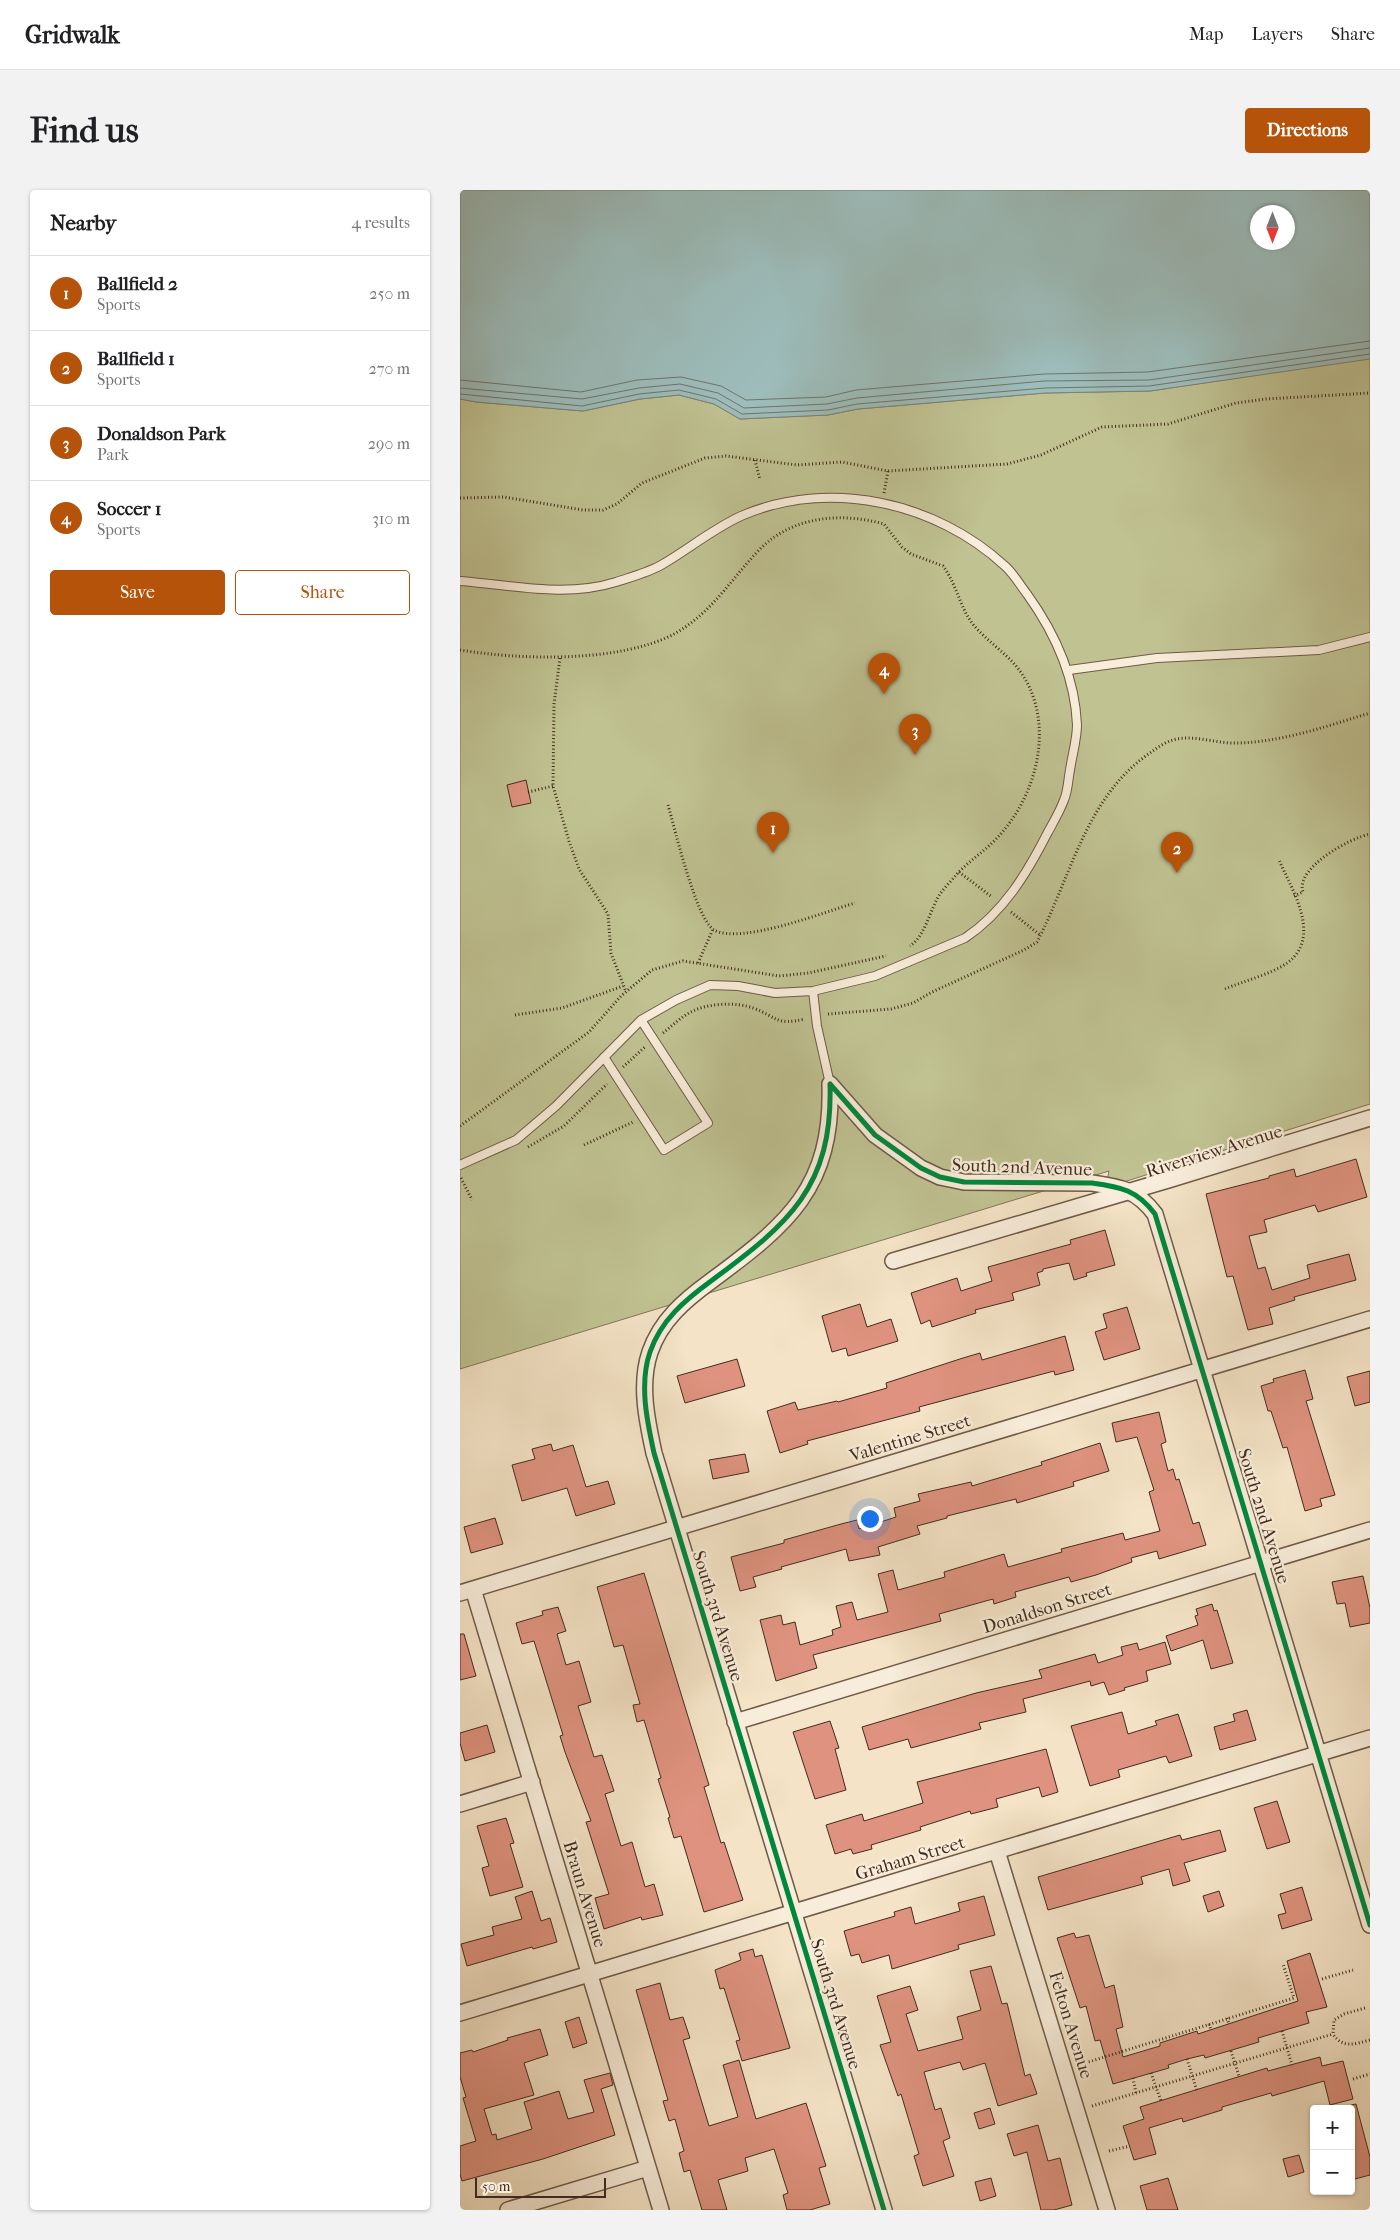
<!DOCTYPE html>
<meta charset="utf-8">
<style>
:root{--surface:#fff;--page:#f2f2f2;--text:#202124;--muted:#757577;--line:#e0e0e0;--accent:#b45309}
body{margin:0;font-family:"IM FELL French Canon",serif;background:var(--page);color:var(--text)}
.controls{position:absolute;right:15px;bottom:15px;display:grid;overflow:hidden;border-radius:5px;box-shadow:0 1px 4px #0004}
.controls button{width:45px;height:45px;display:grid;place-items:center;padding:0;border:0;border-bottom:1px solid var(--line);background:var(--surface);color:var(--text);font:25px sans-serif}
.compass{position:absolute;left:790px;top:15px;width:45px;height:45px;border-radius:50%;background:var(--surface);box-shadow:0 1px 4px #0004;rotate:180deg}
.scale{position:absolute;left:15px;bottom:12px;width:131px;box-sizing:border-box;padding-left:5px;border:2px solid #432c1d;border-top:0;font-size:14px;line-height:18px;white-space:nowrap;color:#432c1d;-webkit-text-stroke:4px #f8edda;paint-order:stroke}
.you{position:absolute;left:409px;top:1328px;width:18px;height:18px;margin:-12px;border:4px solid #fff;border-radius:50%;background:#1a73e8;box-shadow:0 0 0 8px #1a73e833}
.badge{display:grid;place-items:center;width:32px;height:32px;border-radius:50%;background:var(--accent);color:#fff;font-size:16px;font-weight:700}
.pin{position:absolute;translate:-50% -41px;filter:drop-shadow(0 1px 2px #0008)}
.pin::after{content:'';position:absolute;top:26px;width:18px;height:15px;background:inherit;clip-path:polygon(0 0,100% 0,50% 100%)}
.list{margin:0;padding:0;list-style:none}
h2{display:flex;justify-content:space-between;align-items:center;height:65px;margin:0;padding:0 20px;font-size:21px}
h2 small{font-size:16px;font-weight:400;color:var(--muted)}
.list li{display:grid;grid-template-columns:32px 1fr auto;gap:15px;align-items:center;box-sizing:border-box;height:75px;padding:0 20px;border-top:1px solid var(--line)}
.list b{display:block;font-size:19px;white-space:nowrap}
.list p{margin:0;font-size:16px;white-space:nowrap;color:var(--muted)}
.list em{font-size:16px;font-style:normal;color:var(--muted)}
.actions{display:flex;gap:10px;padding:15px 20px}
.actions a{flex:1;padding:11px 0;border:1px solid var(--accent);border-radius:5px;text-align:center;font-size:18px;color:var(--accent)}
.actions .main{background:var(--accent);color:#fff}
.map{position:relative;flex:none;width:910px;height:2020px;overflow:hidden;border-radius:5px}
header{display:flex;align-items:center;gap:30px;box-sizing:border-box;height:70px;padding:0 25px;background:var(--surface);border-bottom:1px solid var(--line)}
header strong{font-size:24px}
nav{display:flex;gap:28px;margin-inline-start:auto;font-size:18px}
.intro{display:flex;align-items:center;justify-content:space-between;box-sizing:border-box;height:120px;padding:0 30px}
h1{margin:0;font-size:35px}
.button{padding:12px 22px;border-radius:5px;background:var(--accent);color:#fff;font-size:18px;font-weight:700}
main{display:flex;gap:30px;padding:0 30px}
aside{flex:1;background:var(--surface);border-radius:5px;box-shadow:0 1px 4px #0004}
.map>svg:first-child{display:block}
</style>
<header>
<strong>Gridwalk</strong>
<nav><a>Map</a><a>Layers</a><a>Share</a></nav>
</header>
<div class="intro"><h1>Find us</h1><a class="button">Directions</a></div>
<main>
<aside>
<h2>Nearby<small>4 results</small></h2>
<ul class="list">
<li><span class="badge">1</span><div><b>Ballfield 2</b><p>Sports</p></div><em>250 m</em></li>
<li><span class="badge">2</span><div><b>Ballfield 1</b><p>Sports</p></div><em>270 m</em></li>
<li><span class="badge">3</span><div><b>Donaldson Park</b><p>Park</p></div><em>290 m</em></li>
<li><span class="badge">4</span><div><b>Soccer 1</b><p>Sports</p></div><em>310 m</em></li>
</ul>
<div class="actions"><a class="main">Save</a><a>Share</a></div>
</aside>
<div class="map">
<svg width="910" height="2020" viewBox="0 0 910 2020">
<rect width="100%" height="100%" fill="#f4e3c6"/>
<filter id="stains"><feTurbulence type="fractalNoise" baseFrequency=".004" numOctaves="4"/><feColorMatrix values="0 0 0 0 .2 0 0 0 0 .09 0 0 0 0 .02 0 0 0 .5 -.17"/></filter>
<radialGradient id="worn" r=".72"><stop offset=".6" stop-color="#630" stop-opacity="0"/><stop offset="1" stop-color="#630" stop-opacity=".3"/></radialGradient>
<path fill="#c0c292" stroke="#827758" d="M910 168V914L651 996 648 986 649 981 0 1179V209L16 212 123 221 180 209 219 205 254 214 280 229 368 225 398 219 585 203 690 201Z"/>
<path fill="#9dbdbb" stroke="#79837c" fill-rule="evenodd" d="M0 0H910V169L690 201 585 203 398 219 368 225 280 229 254 214 219 205 180 209 123 221 16 212 0 209ZM798 22H828V52H798Z"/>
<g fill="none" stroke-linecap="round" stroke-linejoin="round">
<path stroke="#70746c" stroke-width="1" d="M0 190 121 202 177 190 221 187 261 196 286 210 366 207 396 200 584 184 688 182 910 151
M0 198 122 209 179 198 220 194 258 203 284 218 367 214 397 208 584 191 689 190 910 158
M0 204 122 216 179 204 219 200 256 209 282 224 368 220 397 214 585 198 689 196 910 164"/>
</g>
<path fill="#de927f" stroke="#432c1d" d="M66 590 71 613 52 617 47 595Z
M896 969 907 1007 858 1022 855 1015 804 1030 807 1042 789 1046 798 1079 805 1077 812 1100 850 1088 847 1075 889 1064 896 1090 834 1107 835 1110 809 1118 813 1134 788 1140 773 1086 767 1087 746 1004 809 988V986L834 979 836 987Z
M645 1040 655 1075 626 1083 627 1086 614 1090 609 1073 583 1079V1081L577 1083 580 1095 552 1103 554 1110 515 1120 516 1123 472 1137 470 1130 461 1134 451 1103 497 1088 501 1101 532 1091 528 1077 611 1054 610 1050Z
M400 1114 407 1137 431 1129 438 1151 388 1166 386 1158 372 1162 362 1126Z
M667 1117 680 1159 644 1170 635 1142 647 1138 643 1124Z
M605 1146 614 1180 595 1185 594 1181 459 1217 460 1221 347 1251 348 1254 320 1263 307 1221 335 1212 338 1220 377 1211 378 1212 427 1198 426 1193 503 1168 520 1163 522 1170Z
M277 1169 285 1196 225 1213 217 1186Z
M845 1180 853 1209 846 1211 875 1305 860 1309 862 1316 845 1321 827 1257 823 1258 811 1221H808L801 1196 814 1192 813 1189Z
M910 1181V1212L895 1216 887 1187Z
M699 1222 706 1252 701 1254 708 1281 713 1279 716 1290 719 1289 733 1334 739 1332 746 1355 699 1369 697 1361 671 1368 672 1372 636 1385 611 1392 609 1387 555 1402 556 1407 534 1414 533 1409 479 1424 481 1431 353 1465 357 1478 316 1491 300 1430 321 1425 323 1435 335 1432 340 1455 373 1445 372 1440 381 1437 376 1416 392 1412 397 1430 428 1422 418 1384 433 1380 438 1400 485 1387 484 1382 544 1364 548 1377 602 1362 601 1359 663 1343 665 1350 700 1341 689 1302 694 1300 677 1247 656 1252 652 1233Z
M640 1253 649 1281 613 1292 614 1296 557 1313 556 1309 487 1326V1328L457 1336 460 1344 418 1357 420 1365 389 1371 386 1359 321 1377 322 1379 293 1387 296 1397 280 1401 271 1367 324 1353V1350L381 1334 397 1330 399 1339 436 1327 434 1318 460 1311 458 1304 511 1292 512 1296 582 1275 581 1272Z
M91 1254 93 1261 113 1255 126 1297 148 1291 155 1314 116 1326 107 1298 62 1311 52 1275 75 1269 72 1259Z
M285 1264 289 1282 253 1289 249 1270Z
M35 1328 43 1354 11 1363 4 1337Z
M184 1383 249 1595 244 1597 261 1653 264 1652 283 1710 244 1722 221 1646 214 1648 208 1628 210 1627 198 1589 201 1588 184 1530 177 1532 173 1515 180 1514 163 1455 154 1457 137 1397Z
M903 1386 910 1418V1433L890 1437 885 1413 877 1414 872 1392Z
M752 1414 754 1421 757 1420 773 1473 751 1479 743 1450 711 1461 706 1446 738 1435 735 1426 738 1425 736 1419Z
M98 1417 106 1441 97 1444 106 1475 119 1471 131 1512 118 1516 134 1567 142 1565 154 1601 145 1604 161 1656 172 1652 185 1697 194 1694 203 1725 182 1730 181 1727 144 1739 135 1708 149 1704 126 1632 131 1631 105 1562 100 1546 103 1545 74 1451 62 1454 56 1433 83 1425 82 1421Z
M0 1444H4L16 1486 0 1490Z
M705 1452 711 1474 686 1481 688 1491 664 1498 665 1500 649 1505 644 1492 631 1496 630 1491 563 1509 566 1522 519 1533 521 1539 451 1558 448 1549 409 1560 402 1537 516 1503 582 1488 579 1480 635 1464 638 1473 663 1465 661 1457 677 1453 679 1460Z
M787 1520 796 1550 760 1560 754 1537 775 1531 773 1524Z
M662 1522 668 1544 697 1535 695 1531 718 1524 732 1566 709 1573 706 1566 658 1580 660 1587 630 1596 611 1536Z
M370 1531 379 1558 375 1559 386 1600 355 1609 333 1542Z
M27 1535 35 1562 5 1571 0 1553V1543Z
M586 1559 598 1602 582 1607 579 1597 536 1609 538 1617 511 1624 510 1621 460 1637 461 1640 411 1655 412 1659 393 1664 391 1659 375 1664 366 1635 402 1624 404 1631 463 1613 457 1592Z
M817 1611 830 1652 807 1659 794 1618Z
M46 1628 54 1653 50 1654 63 1697 30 1706 22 1678 29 1676 17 1636Z
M760 1640 766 1661 724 1673 730 1691 713 1696 709 1679 681 1687 683 1694 588 1720 578 1687 720 1645 722 1650Z
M842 1697 852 1730 822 1739 818 1725 826 1723 820 1704Z
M72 1701 81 1731 90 1728 97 1752 73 1759 72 1757 7 1776 1 1754 34 1745 32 1737 62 1729 55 1707Z
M759 1701 764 1716 748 1722 743 1706Z
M524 1706 535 1745 498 1755 499 1759 432 1779 429 1765 402 1773 399 1764 391 1766 384 1741 435 1726 434 1722 451 1717 455 1734 500 1721 498 1713Z
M614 1743 616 1748 629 1745 645 1798 654 1795 663 1837 656 1839 663 1867 700 1856V1853L737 1841 738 1844 838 1811 827 1771 850 1763 867 1817 846 1822 849 1833 798 1848 799 1852 745 1868 744 1865 727 1869 708 1875 709 1878 653 1894 640 1850 635 1851 626 1816 620 1818 597 1748Z
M293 1759 295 1767 302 1765 330 1858 282 1871 276 1851 280 1850 264 1798 260 1799 255 1780 281 1770 279 1763Z
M531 1776 542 1814 547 1813 565 1886 570 1884 577 1904 538 1916 525 1873 503 1880 500 1872 464 1882 475 1920 481 1918 490 1948 483 1951 494 1986 463 1996 454 1966 459 1964 441 1904 438 1906 420 1855 431 1852 417 1806 450 1796 458 1820 446 1824 458 1861 503 1849 497 1827 521 1820 510 1781Z
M200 1793 210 1830 223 1827 230 1848 223 1850 249 1936 278 1927 263 1875 279 1870 296 1929 346 1913 366 1976 359 1978 370 2014 350 2020H327L323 2005 328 2003 314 1959 285 1968 288 1981 258 1990 267 2020H242L230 1980 224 1982 219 1963 224 1961 215 1929 209 1931 203 1911 208 1910 176 1800Z
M119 1827 127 1853 113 1858 105 1832Z
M80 1839 88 1865 64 1873 74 1905 24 1919 32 1945 36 1944 37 1950 72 1939 64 1912 99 1901 108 1929 134 1922 124 1890 150 1883 153 1895 141 1899 155 1945 83 1969 2 1991 0 1984V1956L16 1951 3 1908 6 1907 0 1887V1863L12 1860 13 1862 48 1850 47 1848Z
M860 1867 862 1876 883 1871 893 1909 870 1915 864 1891 812 1906 811 1903 762 1917V1920L723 1932 722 1928 689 1938 696 1964 674 1970 663 1936 684 1929 680 1917 807 1878 808 1881Z
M896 1914 910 1967V1985L891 1990V1915Z
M530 1918 535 1934 519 1939 514 1923Z
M578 1935 588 1971 600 1968 612 2015 594 2020H581L567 1962 554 1966 547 1944Z
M839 1965 844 1982 828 1987 823 1969Z
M531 1988 536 2006 520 2011 515 1992Z
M708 1988 718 2020H687L680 1996Z"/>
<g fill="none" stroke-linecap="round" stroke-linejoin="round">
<g stroke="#6f5a47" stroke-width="10">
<path id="lane" d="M0 391C52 395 105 408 156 392 171 387 190 382 203 374 230 358 253 339 281 326 369 288 476 312 545 376 554 384 560 395 567 404 595 443 615 487 617 535 617 549 612 566 610 580 608 590 608 601 604 610 600 621 594 631 588 642 567 683 544 722 505 748L415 786 353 801 315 803 278 796 250 795 216 810 181 830 96 916 56 950 0 975
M609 480 697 468 859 460 910 447
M353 801 357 836 370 894
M144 867 204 960 248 933 181 830"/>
</g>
<g stroke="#6f5a47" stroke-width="18">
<path id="street" d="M370 894C373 998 328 1034 251 1091 225 1110 201 1130 190 1162 179 1194 187 1231 194 1263L424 2020
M370 894 415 945 461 978 480 987 504 992 632 993C661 997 677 1000 695 1024L910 1735
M433 1071 708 990 910 928
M13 1399 201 2020
M0 1403 910 1129
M275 1532 910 1340
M0 1614 72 1592
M537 1661 647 2020
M0 1823 910 1548
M48 2020 188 1978"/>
</g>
<path stroke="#432c1d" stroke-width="3" stroke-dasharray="1 2.5" stroke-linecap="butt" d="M295 270 300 290
M424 303 428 281
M0 308 44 307 123 320H143L157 314 182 293 245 268 266 266 337 275 382 272 428 281 547 274 581 265 642 237 708 234 776 213 806 209 910 203
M0 460C60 470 159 473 214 444 252 423 271 389 300 359 333 326 381 322 424 334L442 357 451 364 483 376C496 393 499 415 512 433 526 451 547 463 560 481 596 532 578 605 537 648 525 661 509 671 497 684 492 690 485 697 480 704 470 719 466 745 450 756
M100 468 94 514 93 596 109 651 119 679 148 724 151 763 166 802
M68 602 93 596
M208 615C215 639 236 729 254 740 281 755 364 722 395 713
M499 682 532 707
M834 706 843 702C835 678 890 648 910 644
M551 722 580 745
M238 773 253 739
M765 799C783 791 820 782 833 768 859 741 831 698 819 670
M368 824 431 819 453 813 472 802 564 760 577 752C611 687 626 606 690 563 697 558 705 552 713 550 733 544 757 554 777 553 823 552 867 536 910 523
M55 825 102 818 163 796
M203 843C212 836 221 827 231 822 247 813 277 812 293 818 318 827 315 836 345 829
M163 877 186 856
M0 936 129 842 161 806 192 780 223 771 319 786 348 783 426 766
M124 955 173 932
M68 957 104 936 147 894
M1 988 12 1010
M862 1789 893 1780
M905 1818 884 1824 874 1830 873 1844C883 1859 895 1854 910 1850
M767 1828 769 1834
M749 1834 751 1840
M822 1841 832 1875
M771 1861 779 1886
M727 1869 737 1901
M622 1874 834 1808 823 1774
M691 1883 701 1911
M673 1888 676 1903
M893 1889 910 1884
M632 1916 873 1844
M649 1961 670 1956"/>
<use href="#lane" stroke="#f8edda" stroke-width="8"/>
<use href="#street" stroke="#f8edda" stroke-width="15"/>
<g stroke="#f8edda" stroke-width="8">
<path id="cycleway" d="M370 894C373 998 328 1034 251 1091 225 1110 201 1130 190 1162 179 1194 187 1231 194 1263L424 2020
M370 894 415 945 461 978 480 987 504 992 632 993C661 997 677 1000 695 1024L910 1735"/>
</g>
<use href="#cycleway" stroke="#00873e" stroke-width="5"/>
</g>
<g text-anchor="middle" stroke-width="4.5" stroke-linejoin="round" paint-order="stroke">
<g font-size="18" fill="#432c1d" stroke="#f8edda">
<text transform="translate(754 961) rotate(-17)" y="6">Riverview Avenue</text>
<text transform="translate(562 977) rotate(2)" y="6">South 2nd Avenue</text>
<text transform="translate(450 1248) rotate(-17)" y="6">Valentine Street</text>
<text transform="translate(804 1326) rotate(73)" y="6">South 2nd Avenue</text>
<text transform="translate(587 1418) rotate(-17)" y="6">Donaldson Street</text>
<text transform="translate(258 1426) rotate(73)" y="6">South 3rd Avenue</text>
<text transform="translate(450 1668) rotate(-17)" y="6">Graham Street</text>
<text transform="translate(125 1704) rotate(73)" y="6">Braun Avenue</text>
<text transform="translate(376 1814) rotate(73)" y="6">South 3rd Avenue</text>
<text transform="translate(611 1835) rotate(73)" y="6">Felton Avenue</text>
</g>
</g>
<rect width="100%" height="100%" filter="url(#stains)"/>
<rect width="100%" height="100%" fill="url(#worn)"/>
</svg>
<div class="controls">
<button>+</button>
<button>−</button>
</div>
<svg class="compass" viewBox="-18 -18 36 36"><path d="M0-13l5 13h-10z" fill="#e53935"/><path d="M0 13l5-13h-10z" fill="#757577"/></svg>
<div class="scale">50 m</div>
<div class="you"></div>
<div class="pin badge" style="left:313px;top:663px">1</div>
<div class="pin badge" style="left:717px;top:683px">2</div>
<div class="pin badge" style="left:455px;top:565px">3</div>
<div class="pin badge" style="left:424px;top:504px">4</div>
</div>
</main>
